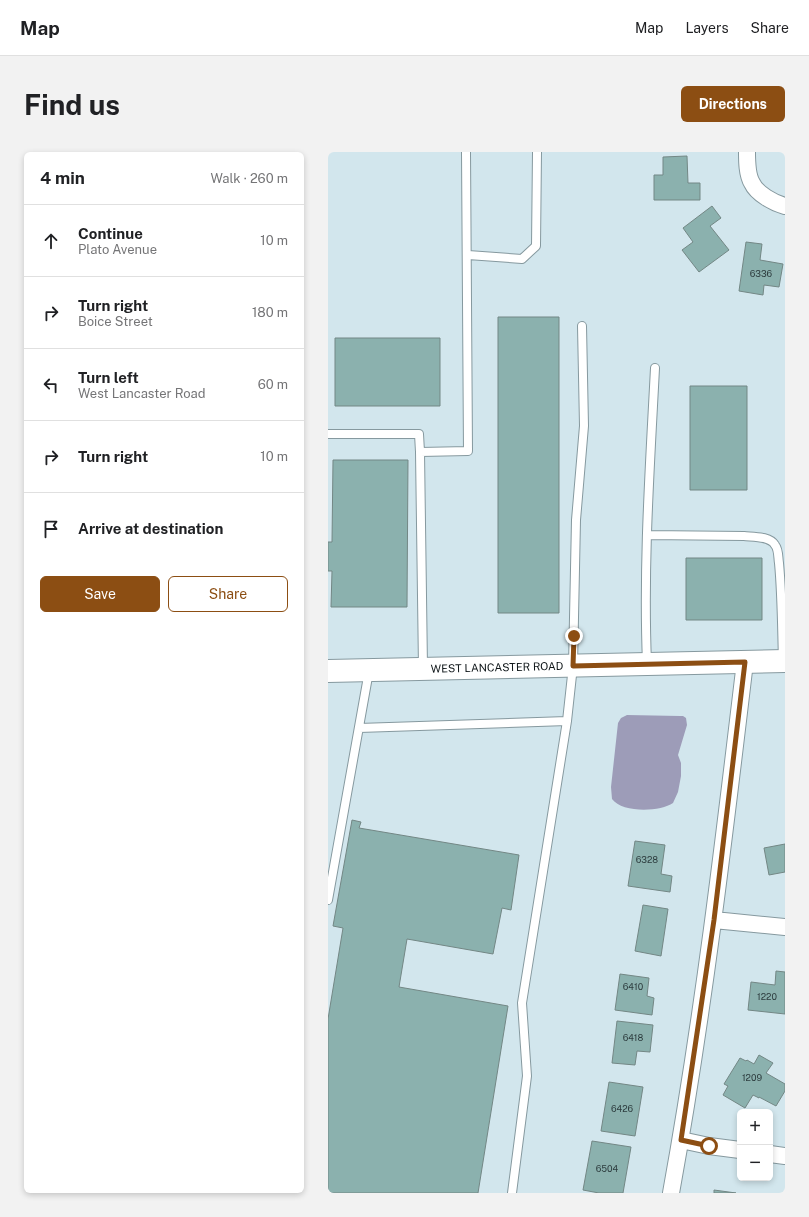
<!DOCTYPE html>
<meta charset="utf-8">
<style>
:root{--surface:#fff;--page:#f2f2f2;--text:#202124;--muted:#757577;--line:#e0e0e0;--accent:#8c4e13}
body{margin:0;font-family:"Public Sans",sans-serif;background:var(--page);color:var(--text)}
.controls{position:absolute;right:12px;bottom:12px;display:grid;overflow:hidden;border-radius:6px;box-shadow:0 2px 6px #0003}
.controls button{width:36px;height:36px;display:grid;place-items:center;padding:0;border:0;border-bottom:1px solid var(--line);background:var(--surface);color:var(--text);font:20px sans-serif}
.stop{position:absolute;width:12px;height:12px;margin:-9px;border:3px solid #8c4e13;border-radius:50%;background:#fff}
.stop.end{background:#8c4e13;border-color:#fff;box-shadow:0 1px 4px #0008}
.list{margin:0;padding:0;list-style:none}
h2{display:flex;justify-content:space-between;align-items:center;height:52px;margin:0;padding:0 16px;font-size:17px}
h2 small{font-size:13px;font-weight:400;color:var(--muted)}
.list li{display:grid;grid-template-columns:26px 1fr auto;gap:12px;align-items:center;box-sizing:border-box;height:72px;padding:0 16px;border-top:1px solid var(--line)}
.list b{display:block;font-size:15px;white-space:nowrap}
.list p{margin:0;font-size:13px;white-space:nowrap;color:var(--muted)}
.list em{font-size:13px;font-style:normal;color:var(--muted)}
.actions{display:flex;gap:8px;padding:12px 16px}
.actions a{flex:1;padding:9px 0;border:1px solid var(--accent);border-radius:6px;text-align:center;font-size:14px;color:var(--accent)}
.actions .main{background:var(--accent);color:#fff}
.icon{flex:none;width:22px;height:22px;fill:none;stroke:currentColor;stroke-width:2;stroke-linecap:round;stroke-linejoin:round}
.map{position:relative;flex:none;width:457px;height:1041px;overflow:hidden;border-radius:6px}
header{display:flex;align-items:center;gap:24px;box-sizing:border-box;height:56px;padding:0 20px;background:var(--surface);border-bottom:1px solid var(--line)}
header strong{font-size:19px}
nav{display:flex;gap:22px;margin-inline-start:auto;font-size:14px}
.intro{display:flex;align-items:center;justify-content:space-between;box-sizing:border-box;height:96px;padding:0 24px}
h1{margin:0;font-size:28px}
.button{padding:10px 18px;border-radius:6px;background:var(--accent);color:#fff;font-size:14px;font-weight:700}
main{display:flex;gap:24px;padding:0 24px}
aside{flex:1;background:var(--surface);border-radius:6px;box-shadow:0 2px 6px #0003}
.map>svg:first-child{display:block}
</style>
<header>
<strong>Map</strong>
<nav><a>Map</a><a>Layers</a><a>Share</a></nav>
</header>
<div class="intro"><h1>Find us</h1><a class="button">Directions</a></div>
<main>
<aside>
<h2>4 min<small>Walk · 260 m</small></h2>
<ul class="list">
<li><svg class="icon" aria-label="ahead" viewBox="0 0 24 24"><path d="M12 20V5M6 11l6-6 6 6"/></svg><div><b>Continue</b><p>Plato Avenue</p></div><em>10 m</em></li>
<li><svg class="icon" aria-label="right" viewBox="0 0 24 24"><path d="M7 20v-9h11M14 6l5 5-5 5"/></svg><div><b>Turn right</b><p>Boice Street</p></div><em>180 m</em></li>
<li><svg class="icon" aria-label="left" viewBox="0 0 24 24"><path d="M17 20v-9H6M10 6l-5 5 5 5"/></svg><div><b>Turn left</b><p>West Lancaster Road</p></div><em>60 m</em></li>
<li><svg class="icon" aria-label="right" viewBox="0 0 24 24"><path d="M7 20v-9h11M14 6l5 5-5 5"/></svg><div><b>Turn right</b></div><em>10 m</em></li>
<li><svg class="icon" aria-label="arrive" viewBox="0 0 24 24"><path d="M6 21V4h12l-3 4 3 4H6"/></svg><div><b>Arrive at destination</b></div></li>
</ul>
<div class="actions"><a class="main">Save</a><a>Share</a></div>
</aside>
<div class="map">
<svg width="457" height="1041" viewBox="0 0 457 1041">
<rect width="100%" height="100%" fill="#d2e6ed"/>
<path fill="#9d9cb8" d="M299 563 352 564H355L358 566 359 573 350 603 353 611V624L350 640 345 651C332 660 294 661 284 647L283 635 290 571 293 566Z"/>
<path fill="#8bb1ae" stroke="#738785" d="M359 4 360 31H372V48H326V23H335V5Z
M384 54 393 66 382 74 401 98 371 120 354 98 365 90 355 76Z
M418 90 434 92 432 108 455 112 451 135 436 133 435 143 411 139Z
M170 165H231V461H170Z
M7 186H112V254H7Z
M362 234H419V338H362Z
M5 308H80L79 455H3L4 419H0V390H4Z
M358 406H434V468H358Z
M24 668 33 670 31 676 191 703 183 758 174 756 165 802 79 787 71 835 180 854 150 1041H0V867L15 776 5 774Z
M307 689 337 693 333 722 344 724 342 740 300 734Z
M457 692V720L441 723 436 696Z
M315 753 340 757 333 804 307 799Z
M448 819 457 820V862L420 858 423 830 447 833Z
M292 822 321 826 319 844 326 846 324 863 287 858Z
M289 869 325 873 322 900 309 899 307 913 284 911Z
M431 903 445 911 438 921 457 932V939L448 954 431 945V946L425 943 417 956 395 943 400 934 396 932 412 906 418 909 419 908 426 912Z
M281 930 315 935 307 984 273 979Z
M264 989 303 995 295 1041H271L255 1038Z
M386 1038 408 1041H386Z"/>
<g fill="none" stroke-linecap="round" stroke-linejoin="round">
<g stroke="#86999f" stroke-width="10">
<path id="lane" d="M140 103 194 107 208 94 209 0
M0 282H91L92 300
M319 383 416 384C425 385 442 384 447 393 451 398 450 406 451 411 454 443 454 476 455 509
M319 511C315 412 322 314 327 216
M95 516 92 300 140 299 138 0
M31 576 239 569
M0 748 41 519
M184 1041 199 924 194 851 239 569 245 514 248 368 256 274 254 174"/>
</g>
<g stroke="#86999f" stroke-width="18">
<path id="street" d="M419 0C419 9 419 23 424 31 429 42 446 51 457 54
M386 768 457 775
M353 988 381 994 412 998
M442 1002 457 1004
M343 1041C375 865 396 687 417 510"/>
</g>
<g stroke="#86999f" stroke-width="24">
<g id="secondary">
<path id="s1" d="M0 519 457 509"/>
</g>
</g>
<use href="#lane" stroke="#fff" stroke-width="8"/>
<use href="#street" stroke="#fff" stroke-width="16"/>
<use href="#secondary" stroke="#fff" stroke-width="22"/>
</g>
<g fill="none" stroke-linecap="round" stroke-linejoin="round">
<path stroke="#8c4e13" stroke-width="5" d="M246 484 245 514 417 510 386 768 353 988 381 994"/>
</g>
<g text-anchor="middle" stroke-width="4" stroke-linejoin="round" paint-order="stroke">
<g font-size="9" fill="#2d3c3e">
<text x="433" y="125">6336</text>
<text x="319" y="711">6328</text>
<text x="305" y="838">6410</text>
<text x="439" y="848">1220</text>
<text x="305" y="889">6418</text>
<text x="424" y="929">1209</text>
<text x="294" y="960">6426</text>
<text x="279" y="1020">6504</text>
</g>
<g font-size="11" fill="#0e1518" stroke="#dff3fa">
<text dy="4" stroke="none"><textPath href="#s1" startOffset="169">WEST LANCASTER ROAD</textPath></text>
</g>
</g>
</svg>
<div class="controls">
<button>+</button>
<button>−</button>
</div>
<div class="stop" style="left:381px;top:994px"></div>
<div class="stop end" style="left:246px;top:484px"></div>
</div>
</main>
